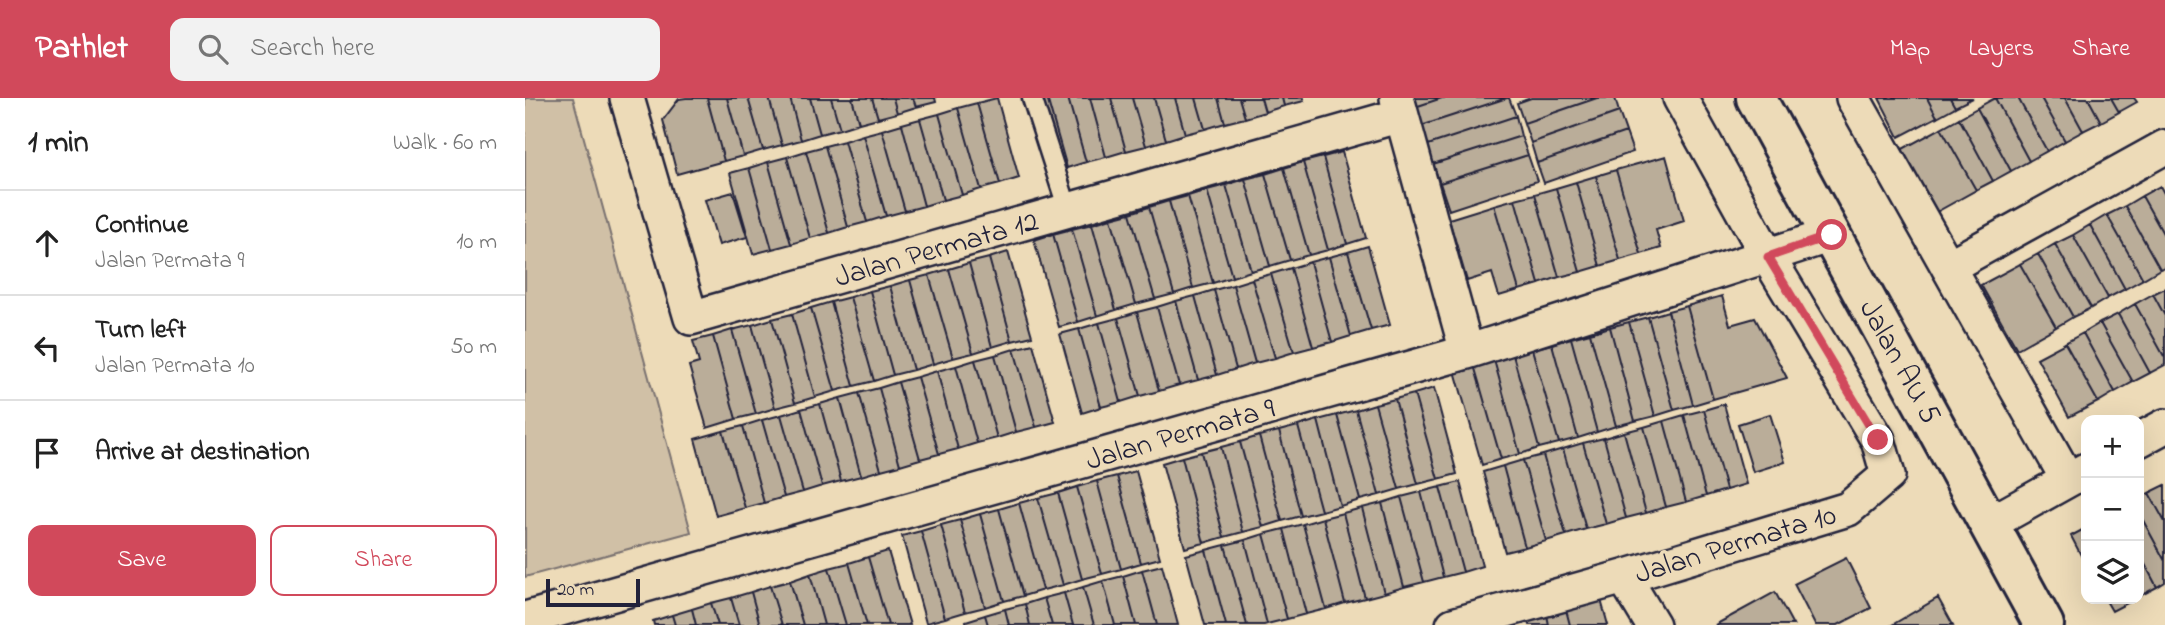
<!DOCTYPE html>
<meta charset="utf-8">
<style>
:root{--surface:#fff;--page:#f2f2f2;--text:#222;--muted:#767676;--line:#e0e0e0;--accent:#d1495b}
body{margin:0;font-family:"Indie Flower",sans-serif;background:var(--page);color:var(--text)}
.controls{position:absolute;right:21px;bottom:21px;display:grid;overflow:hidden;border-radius:14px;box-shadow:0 7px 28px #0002}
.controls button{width:63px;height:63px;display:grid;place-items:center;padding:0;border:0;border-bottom:2px solid var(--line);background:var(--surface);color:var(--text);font:35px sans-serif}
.scale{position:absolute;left:21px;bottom:18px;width:94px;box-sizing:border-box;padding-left:7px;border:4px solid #22223b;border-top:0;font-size:19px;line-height:24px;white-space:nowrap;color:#22223b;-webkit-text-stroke:5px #eddbb8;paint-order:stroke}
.stop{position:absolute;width:21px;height:21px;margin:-16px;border:5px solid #d1495b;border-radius:50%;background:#fff}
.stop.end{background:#d1495b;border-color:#fff;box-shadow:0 2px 7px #0008}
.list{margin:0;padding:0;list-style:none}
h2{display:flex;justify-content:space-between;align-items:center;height:91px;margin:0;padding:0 28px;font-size:30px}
h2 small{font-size:23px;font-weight:400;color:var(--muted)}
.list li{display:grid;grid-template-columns:46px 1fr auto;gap:21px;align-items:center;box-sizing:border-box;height:105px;padding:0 28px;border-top:2px solid var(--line)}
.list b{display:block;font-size:26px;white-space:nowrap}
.list p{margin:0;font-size:23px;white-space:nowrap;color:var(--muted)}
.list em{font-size:23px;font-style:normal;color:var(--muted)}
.actions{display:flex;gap:14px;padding:21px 28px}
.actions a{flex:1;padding:16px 0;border:2px solid var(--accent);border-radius:14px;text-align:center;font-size:24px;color:var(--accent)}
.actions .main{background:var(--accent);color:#fff}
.icon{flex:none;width:38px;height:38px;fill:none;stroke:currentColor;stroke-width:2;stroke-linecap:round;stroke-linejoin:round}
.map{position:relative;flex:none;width:1640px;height:527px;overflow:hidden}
header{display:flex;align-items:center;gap:42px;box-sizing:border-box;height:98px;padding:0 35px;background:var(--accent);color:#fff}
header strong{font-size:33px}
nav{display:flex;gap:38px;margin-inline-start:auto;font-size:24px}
.search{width:490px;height:63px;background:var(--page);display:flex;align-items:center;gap:18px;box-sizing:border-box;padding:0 24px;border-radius:14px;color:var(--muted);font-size:26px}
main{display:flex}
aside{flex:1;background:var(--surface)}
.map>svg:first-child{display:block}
</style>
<header>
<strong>Pathlet</strong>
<div class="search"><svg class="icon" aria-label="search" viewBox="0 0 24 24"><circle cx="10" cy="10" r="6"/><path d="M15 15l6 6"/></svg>Search here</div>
<nav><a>Map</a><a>Layers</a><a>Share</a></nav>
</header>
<main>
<aside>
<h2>1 min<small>Walk · 60 m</small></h2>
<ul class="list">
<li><svg class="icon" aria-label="ahead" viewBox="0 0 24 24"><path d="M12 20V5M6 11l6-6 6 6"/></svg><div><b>Continue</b><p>Jalan Permata 9</p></div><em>10 m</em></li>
<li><svg class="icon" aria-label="left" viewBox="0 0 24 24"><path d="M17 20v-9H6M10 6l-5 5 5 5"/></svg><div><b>Turn left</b><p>Jalan Permata 10</p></div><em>50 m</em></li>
<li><svg class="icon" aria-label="arrive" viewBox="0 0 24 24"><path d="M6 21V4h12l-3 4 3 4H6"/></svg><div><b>Arrive at destination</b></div></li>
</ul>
<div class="actions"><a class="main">Save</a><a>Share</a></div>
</aside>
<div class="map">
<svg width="1640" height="527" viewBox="0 0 1640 527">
<rect width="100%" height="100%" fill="#eddbb8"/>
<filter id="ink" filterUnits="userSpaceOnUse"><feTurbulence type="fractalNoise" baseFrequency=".0143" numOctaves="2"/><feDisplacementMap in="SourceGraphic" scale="14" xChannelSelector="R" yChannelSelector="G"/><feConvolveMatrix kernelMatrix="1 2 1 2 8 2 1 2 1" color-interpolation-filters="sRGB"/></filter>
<g filter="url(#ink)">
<path fill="#d0c0a6" stroke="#797170" stroke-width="2" d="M0 0H48L166 434 0 479Z"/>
<path fill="#baad99" stroke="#22223b" stroke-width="2" d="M161 0H182L199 63 152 76 138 22 154 1Z
M182 0H202L218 58 199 63Z
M202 0H223L238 52 218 58Z
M223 0H244L257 47 238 52Z
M244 0H265L276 42 257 47Z
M265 0H285L295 36 276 42Z
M285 0H306L315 31 295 36Z
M306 0H327L334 25 315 31Z
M327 0H347L353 20 334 25Z
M347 0H368L372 15 353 20Z
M368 0H388L391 9 372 15Z
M388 0H410L411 4 391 9Z
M472 0 494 80 475 86 452 5Z
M501 0H522L542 70 522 75Z
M522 0H543L561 64 542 70Z
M543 0H565L581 59 561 64Z
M565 0H586L601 53 581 59Z
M586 0H607L621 48 601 53Z
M607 0H629L641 42 621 48Z
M629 0H650L660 36 641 42Z
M650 0H671L680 31 660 36Z
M671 0H693L700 25 680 31Z
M693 0H714L720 20 700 25Z
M714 0H736L740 14 720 20Z
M736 0H757L759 8 740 14Z
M757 0H778L779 3 759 8Z
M887 0H917L890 9Z
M917 0H982L896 28 890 9Z
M982 0H984L991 18 903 47 896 28Z
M1006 0H1072L999 25 992 5Z
M1072 0H1090L1094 14 1006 45 999 25Z
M1354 0H1402L1412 19 1374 39Z
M1402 0H1425L1430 9 1412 19Z
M1425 0H1448L1430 9Z
M1470 0H1493L1522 53 1504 63Z
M1470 0 1504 63 1486 73 1452 10Z
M1493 0H1516L1540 43 1522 53Z
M1516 0H1540L1558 33 1540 43Z
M1540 0H1563L1576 24 1558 33Z
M1563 0H1586L1594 14 1576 24Z
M1586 0H1609L1612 4 1594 14Z
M452 5 475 86 456 91 433 10Z
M433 10 456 91 437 97 414 16Z
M1452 10 1486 73 1468 83 1434 20Z
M1094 14 1101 34 1012 65 1006 45Z
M414 16 437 97 418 102 395 21Z
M991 18 996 38 908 66 903 47Z
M1434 20 1468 83 1451 92 1416 30Z
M395 21 418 102 399 108 377 26Z
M377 26 399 108 380 113 357 32Z
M1416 30 1451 92 1408 116 1374 53Z
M357 32 380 113 361 118 338 37Z
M1101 34 1108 54 1019 85 1012 65Z
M338 37 361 118 342 124 319 43Z
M996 38 1003 57 915 85 908 66Z
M319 43 342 124 323 129 300 48Z
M300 48 323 129 304 135 281 53Z
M281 53 304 135 285 140 262 59Z
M817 54 841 140 822 146 798 59Z
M1003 57 1012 83 924 112 915 85Z
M1141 58 1159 123 1131 132 1136 150 1116 156 1091 72Z
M262 59 285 140 266 146 243 64Z
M798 59 822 146 803 152 778 64Z
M243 64 266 146 247 151 224 70Z
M778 64 803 152 784 157 759 70Z
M224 70 247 151 228 156 205 75Z
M759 70 784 157 765 162 740 76Z
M1091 72 1116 156 1095 162 1071 78Z
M740 76 765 162 745 168 720 81Z
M1071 78 1095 162 1075 168 1051 84Z
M720 81 745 168 726 173 701 87Z
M1051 84 1075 168 1055 174 1031 90Z
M701 87 726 173 707 179 682 92Z
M1635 88 1640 97V139L1617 98Z
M1031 90 1055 174 1034 179 1010 96Z
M682 92 707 179 688 185 663 98Z
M208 94 222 139 194 147 180 102Z
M1010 96 1034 179 1014 186 990 101Z
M663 98 688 185 668 190 644 103Z
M1617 98 1640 139V169L1635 171 1600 108Z
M990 101 1014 186 994 192 969 107Z
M644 103 668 190 649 196 624 109Z
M969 107 994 192 974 198 967 175 942 183 924 121Z
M1600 108 1635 171 1618 181 1582 117Z
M624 109 649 196 630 201 605 115Z
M605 115 630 201 611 206 586 120Z
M1582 117 1618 181 1600 191 1565 127Z
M586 120 611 206 591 212 567 126Z
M567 126 591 212 572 218 547 131Z
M1565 127 1600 191 1583 200 1548 137Z
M547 131 572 218 553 224 528 136Z
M528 136 553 224 534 229 509 142Z
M1548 137 1583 200 1566 210 1530 146Z
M1530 146 1566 210 1548 219 1513 156Z
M843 148 865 227 846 232 823 154Z
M483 154 507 238 487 243 464 160Z
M823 154 846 232 826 238 804 159Z
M1513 156 1548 219 1531 229 1495 166Z
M804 159 826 238 807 244 785 164Z
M464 160 487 243 467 249 444 165Z
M785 164 807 244 788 249 766 170Z
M444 165 467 249 448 255 424 171Z
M1495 166 1531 229 1492 251 1456 187Z
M766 170 788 249 769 254 746 176Z
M424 171 448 255 428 260 404 177Z
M746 176 769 254 750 260 727 181Z
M404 177 428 260 408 266 385 182Z
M727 181 750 260 730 265 708 187Z
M385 182 408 266 388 272 365 188Z
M708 187 730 265 711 271 689 192Z
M365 188 388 272 368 277 345 193Z
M1640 190V218L1628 196Z
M689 192 711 271 692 277 670 198Z
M345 193 368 277 349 283 325 199Z
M1628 196 1640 218V260L1610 206Z
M670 198 692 277 673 282 651 203Z
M1197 198 1205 227 1230 220 1262 280 1188 301 1162 208Z
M325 199 349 283 329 288 306 204Z
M651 203 673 282 654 287 632 209Z
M306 204 329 288 310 293 286 210Z
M1610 206 1640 260V267L1625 275 1593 216Z
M1162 208 1188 301 1168 307 1143 213Z
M632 209 654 287 634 293 612 214Z
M286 210 310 293 290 299 267 216Z
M1143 213 1168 307 1149 312 1123 219Z
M612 214 634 293 615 298 593 220Z
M267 216 290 299 270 305 247 221Z
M1593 216 1625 275 1608 284 1575 225Z
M1123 219 1149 312 1130 318 1104 224Z
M593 220 615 298 596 304 574 225Z
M247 221 270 305 250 310 227 227Z
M1104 224 1130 318 1110 323 1085 229Z
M574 225 596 304 576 309 554 231Z
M1575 225 1608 284 1590 294 1558 235Z
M227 227 250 310 231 316 207 232Z
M1085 229 1110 323 1091 328 1065 235Z
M554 231 576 309 557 315 535 236Z
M207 232 231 316 211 321 188 238Z
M1065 235 1091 328 1072 334 1046 240Z
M1558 235 1590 294 1573 304 1540 245Z
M188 238 211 321 182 330 164 268 174 265 168 243Z
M1046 240 1072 334 1053 340 1027 246Z
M1540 245 1573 304 1544 319 1512 260Z
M508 246 530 324 511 329 489 251Z
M1027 246 1053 340 1034 345 1007 251Z
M489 251 511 329 491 334 470 257Z
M1007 251 1034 345 1014 350 988 257Z
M470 257 491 334 472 340 450 262Z
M988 257 1014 350 995 356 969 262Z
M450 262 472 340 452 345 431 268Z
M969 262 995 356 976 361 949 267Z
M949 267 976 361 957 367 930 273Z
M431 268 452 345 433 351 412 273Z
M412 273 433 351 414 356 392 279Z
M392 279 414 356 395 361 373 284Z
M373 284 395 361 375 367 354 290Z
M354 290 375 367 356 372 334 295Z
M909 290 932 376 913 381 889 296Z
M334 295 356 372 336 378 315 300Z
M889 296 913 381 893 386 870 301Z
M315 300 336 378 316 383 295 306Z
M870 301 893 386 874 391 850 306Z
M295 306 316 383 297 388 276 311Z
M850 306 874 391 854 397 831 312Z
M1199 306 1221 386 1201 392 1179 312Z
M276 311 297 388 278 394 256 317Z
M831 312 854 397 835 402 812 317Z
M1179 312 1201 392 1181 398 1159 317Z
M1245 316 1260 364 1228 374 1213 326Z
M256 317 278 394 259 399 237 322Z
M812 317 835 402 815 408 793 322Z
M1159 317 1181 398 1161 404 1139 323Z
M237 322 259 399 239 405 218 328Z
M793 322 815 408 796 413 773 328Z
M1139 323 1161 404 1141 409 1119 329Z
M218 328 239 405 220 410 198 333Z
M773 328 796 413 776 418 754 333Z
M1119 329 1141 409 1121 415 1099 334Z
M198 333 220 410 191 418 170 341Z
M754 333 776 418 757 423 734 338Z
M1099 334 1121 415 1101 420 1079 340Z
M734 338 757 423 738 429 715 344Z
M1079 340 1101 420 1081 426 1058 345Z
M715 344 738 429 718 434 696 349Z
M1058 345 1081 426 1061 431 1038 351Z
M696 349 718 434 699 439 676 354Z
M1038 351 1061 431 1041 437 1018 357Z
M676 354 699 439 679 445 657 359Z
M1018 357 1041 437 1021 443 998 362Z
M657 359 679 445 660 450 637 365Z
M998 362 1021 443 1000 449 978 368Z
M978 368 1000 449 980 454 958 374Z
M611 373 635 460 616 465 592 378Z
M592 378 616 465 596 471 572 383Z
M572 383 596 471 577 476 552 389Z
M935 384 957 468 938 474 915 389Z
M1640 387V424L1624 395Z
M552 389 577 476 557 481 533 395Z
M915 389 938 474 918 479 896 394Z
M896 394 918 479 899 484 876 399Z
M533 395 557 481 538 487 513 400Z
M1624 395 1640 424V463L1614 415V401Z
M876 399 899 484 879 489 857 405Z
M513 400 538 487 518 492 494 405Z
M494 405 518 492 498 498 474 411Z
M857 405 879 489 859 495 837 410Z
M837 410 859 495 840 500 818 415Z
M474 411 498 498 479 503 455 416Z
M818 415 840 500 820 505 798 420Z
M1614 415 1640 463V484L1632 489 1614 455Z
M455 416 479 503 460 509 435 422Z
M798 420 820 505 801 511 778 426Z
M435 422 460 509 440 514 416 427Z
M778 426 801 511 781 516 759 431Z
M416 427 440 514 420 520 396 433Z
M1561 430V467L1546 438Z
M759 431 781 516 762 521 739 436Z
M396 433 420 520 401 525 377 438Z
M739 436 762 521 742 526 720 442Z
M720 442 742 526 739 527H722L700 447Z
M700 447 722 527H701L681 452Z
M681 452 701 527H680L661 457Z
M363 453 385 527H363L343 459Z
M1614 455 1632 489 1615 498 1614 496Z
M343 459 363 527H342L324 465Z
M1321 460 1346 510 1313 527H1290L1269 486Z
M324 465 342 527H321L304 470Z
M637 467 653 527H632L617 472Z
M304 470 321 527H299L285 476Z
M617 472 632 527H611L598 478Z
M285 476 299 527H278L265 483Z
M598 478 611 527H590L578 483Z
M265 483 278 527H257L245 488Z
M578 483 590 527H569L558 489Z
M245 488 257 527H235L226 494Z
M558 489 569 527H548L539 495Z
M226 494 235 527H214L206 500Z
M1250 494 1268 527H1190Z
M539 495 548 527H527L519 500Z
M206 500 214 527H193L186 505Z
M519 500 527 527H505L500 506Z
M1413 500 1428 527H1367Z
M1580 501H1610L1587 513Z
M1076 502 1083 527H1045L1041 512Z
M186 505 193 527H171L167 511Z
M500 506 505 527H484L480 511Z
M167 511 171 527H150L147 517Z
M480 511 484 527H463L460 517Z
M1041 512 1045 527H1024L1022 517Z
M147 517 150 527H129L128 523Z
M460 517 463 527H442L441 523Z
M1022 517 1024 527H1004L1002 522Z"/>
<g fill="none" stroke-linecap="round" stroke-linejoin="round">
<g stroke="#22223b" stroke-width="23">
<path id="lane" d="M507 0 543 112"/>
</g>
<g stroke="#22223b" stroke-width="38">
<path id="street" d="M102 0 166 220 876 17
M872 0 942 254
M1328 0 1543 382
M1423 169 1640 49
M1614 342 1640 328
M1464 426 1561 372
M1099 479 1128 527
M0 521 942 254 1306 137
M928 527 1099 479 1323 411 1363 377 1353 342 1243 159 1155 0"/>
</g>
<g stroke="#22223b" stroke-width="44">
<path id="secondary" d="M1231 0 1519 527"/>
</g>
<use href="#lane" stroke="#eddbb8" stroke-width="18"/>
<use href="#street" stroke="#eddbb8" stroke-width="33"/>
<use href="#secondary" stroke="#eddbb8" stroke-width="38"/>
</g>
</g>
<g fill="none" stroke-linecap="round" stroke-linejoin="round" filter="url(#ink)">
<path stroke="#d1495b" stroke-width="9" d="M1307 137 1243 159 1353 342"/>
</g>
<g text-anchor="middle" stroke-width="7" stroke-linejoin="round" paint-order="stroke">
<g font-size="30" fill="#22223b" stroke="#eddbb8">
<text transform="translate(411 150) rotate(-16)" y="10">Jalan Permata 12</text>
<text transform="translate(1376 263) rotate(61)" y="10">Jalan AU 5</text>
<text transform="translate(655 335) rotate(-16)" y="10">Jalan Permata 9</text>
<text transform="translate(1210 445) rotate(-17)" y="10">Jalan Permata 10</text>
</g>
</g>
</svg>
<div class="controls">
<button>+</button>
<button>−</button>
<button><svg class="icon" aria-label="layers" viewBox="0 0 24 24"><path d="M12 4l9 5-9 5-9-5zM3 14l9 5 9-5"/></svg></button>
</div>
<div class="scale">20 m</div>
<div class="stop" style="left:1307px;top:137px"></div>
<div class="stop end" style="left:1353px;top:342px"></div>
</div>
</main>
